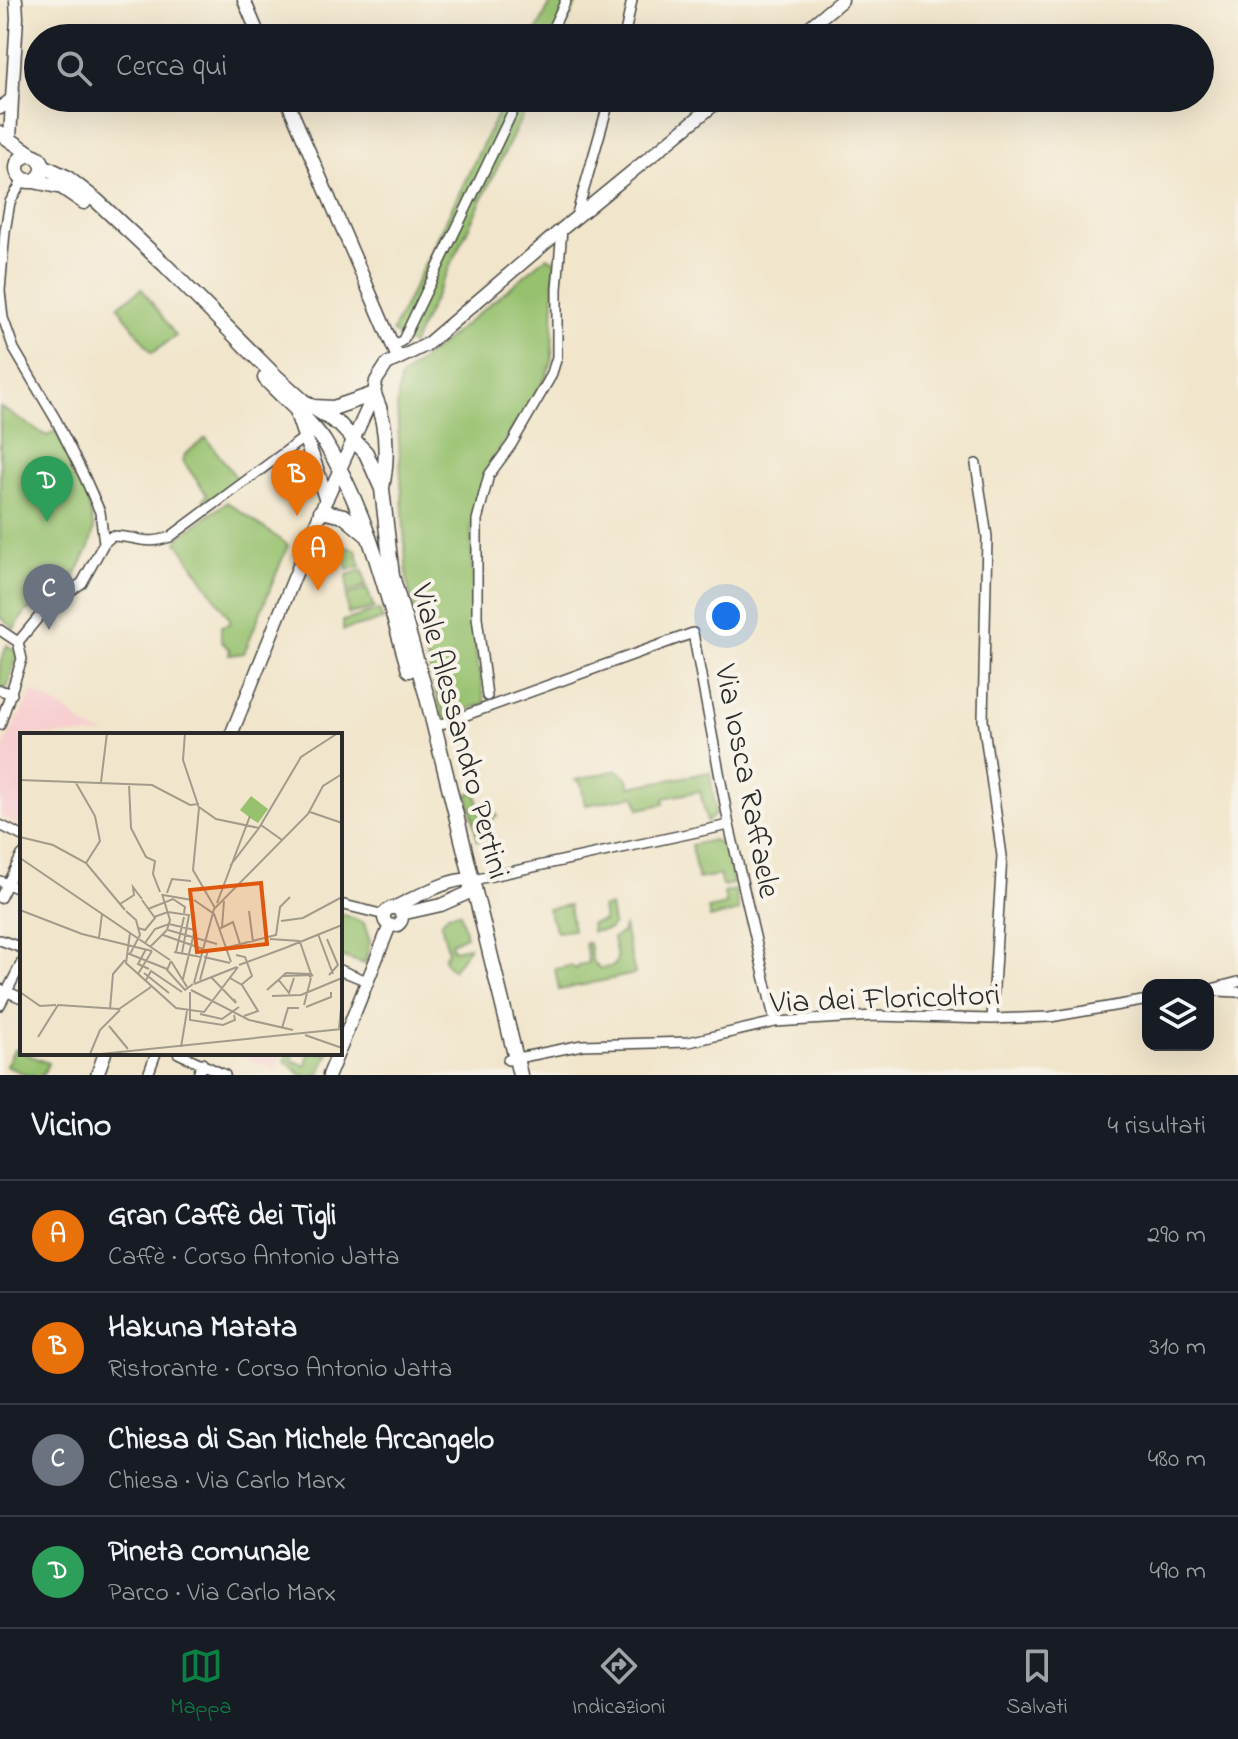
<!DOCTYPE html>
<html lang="it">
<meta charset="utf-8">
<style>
:root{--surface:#171b24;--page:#242831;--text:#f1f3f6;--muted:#9ea1a6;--line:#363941;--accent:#0b8043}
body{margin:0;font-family:"Indie Flower",sans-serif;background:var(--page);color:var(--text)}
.controls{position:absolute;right:24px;bottom:24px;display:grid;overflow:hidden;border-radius:16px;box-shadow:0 8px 32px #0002}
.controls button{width:72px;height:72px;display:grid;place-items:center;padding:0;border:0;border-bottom:2px solid var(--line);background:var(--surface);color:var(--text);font:40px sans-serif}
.you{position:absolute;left:726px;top:616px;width:28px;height:28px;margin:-20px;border:6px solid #fff;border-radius:50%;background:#1a73e8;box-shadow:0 0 0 12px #1a73e833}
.badge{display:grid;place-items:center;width:52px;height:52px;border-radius:50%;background:var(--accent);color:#fff;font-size:26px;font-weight:700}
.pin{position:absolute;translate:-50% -66px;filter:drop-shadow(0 2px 4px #0008)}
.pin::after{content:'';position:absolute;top:42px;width:28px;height:24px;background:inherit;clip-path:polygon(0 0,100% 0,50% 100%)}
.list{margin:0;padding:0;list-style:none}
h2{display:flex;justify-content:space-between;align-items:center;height:104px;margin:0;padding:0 32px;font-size:34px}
h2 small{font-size:26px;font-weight:400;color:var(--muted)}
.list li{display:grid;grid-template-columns:52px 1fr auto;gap:24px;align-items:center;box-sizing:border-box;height:112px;padding:0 32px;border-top:2px solid var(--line)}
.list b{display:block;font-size:30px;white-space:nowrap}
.list p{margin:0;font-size:26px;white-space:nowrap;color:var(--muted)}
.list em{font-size:26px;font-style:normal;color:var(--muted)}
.icon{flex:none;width:44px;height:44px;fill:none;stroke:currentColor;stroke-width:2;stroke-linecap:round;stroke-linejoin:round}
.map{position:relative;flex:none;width:1238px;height:1075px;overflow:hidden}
.search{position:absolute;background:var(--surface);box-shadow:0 8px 32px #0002;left:24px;right:24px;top:24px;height:88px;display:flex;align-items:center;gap:20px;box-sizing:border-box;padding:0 28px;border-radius:44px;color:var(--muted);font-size:30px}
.sheet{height:552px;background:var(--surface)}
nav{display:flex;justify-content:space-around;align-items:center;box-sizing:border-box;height:112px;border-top:2px solid var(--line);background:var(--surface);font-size:22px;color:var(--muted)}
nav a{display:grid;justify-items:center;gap:4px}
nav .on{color:var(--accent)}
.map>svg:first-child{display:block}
</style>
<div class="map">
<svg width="1238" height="1075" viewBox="0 0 1238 1075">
<rect width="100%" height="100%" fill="#f7f3e8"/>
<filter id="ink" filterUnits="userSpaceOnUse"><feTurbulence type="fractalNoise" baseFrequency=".0125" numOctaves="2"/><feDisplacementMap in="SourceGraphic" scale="16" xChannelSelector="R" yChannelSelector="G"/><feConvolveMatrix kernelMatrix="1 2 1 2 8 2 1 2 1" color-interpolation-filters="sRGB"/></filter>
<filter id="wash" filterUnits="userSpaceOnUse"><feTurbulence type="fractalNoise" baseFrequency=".006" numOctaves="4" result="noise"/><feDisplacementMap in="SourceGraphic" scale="32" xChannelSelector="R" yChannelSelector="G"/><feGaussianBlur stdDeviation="1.8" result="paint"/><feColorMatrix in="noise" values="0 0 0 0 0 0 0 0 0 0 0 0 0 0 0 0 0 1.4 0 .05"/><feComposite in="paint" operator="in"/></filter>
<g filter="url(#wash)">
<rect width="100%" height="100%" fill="#f1e5cb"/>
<path fill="#f7cfd0" d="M33 691 67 711 87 728 108 735H22V827L0 816V752Z
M233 1053H282L276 1069Z"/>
<path fill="#97c16e" stroke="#61764c" stroke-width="2" d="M552 0H578L560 38H533Z
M505 98H531L412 345 392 332Z
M547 257 555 261 552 361 546 377 489 466 480 490 471 529 476 654 485 703 443 719 407 582 397 407 400 378Z
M142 289 176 336 152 353 118 306Z
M0 407 47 436 56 430 85 490 94 529 89 548 72 581 36 608 27 610 14 629 0 617Z
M206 438 239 481 205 503 203 499 207 495 183 461 185 454Z
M227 502 288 545 244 653 229 655 230 650 221 641V626L230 624V619L177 542 181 536Z
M340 546 356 549 361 566 348 570Z
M363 570 366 586 347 592V575Z
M367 589 374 608 348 614 346 595Z
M379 610 383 620 343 630V621Z
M7 645 18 653 7 688 0 686V663Z
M617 770 628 779 630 787 710 772 716 814 707 822 700 791 664 798V804L639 809 636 796 585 805 581 783 575 780Z
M476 792 481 815 495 812 497 816 492 817 493 820 477 824 481 838 478 840 467 794Z
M713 840C731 845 730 868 733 884L722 886 719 875 698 879 691 845Z
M735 890 739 911 710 918 708 909 726 905 724 893Z
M569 905 573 930 557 932 547 909Z
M610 906 613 924 610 929 592 932 591 923 604 921 602 907Z
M460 912 466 936 451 943 453 950 469 947 453 970 446 964 444 958 448 951 441 923 448 914Z
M340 913 364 923 370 942 365 964 340 956Z
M624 927 635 974 559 990 555 969 570 966 577 969 579 965 588 963 585 943H589L592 961 600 969 614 966 617 958 613 938 622 933Z
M14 1049 48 1063 43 1075H27L6 1066Z
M288 1053H294L292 1061 306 1066 309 1053H329L319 1075H301L285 1061Z"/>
</g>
<g filter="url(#ink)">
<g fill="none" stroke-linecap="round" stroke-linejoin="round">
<g stroke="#494743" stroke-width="12">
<path id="street" d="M548 38 566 0
M624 38 632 0
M23 180 10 202 5 231 0 291 3 318 14 349 56 420 84 476 100 512 104 543
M576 217 610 98
M394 346 403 340 519 98
M976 464 987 537 983 720 1002 856 992 1019
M0 630 18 642 22 659 0 725
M18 642 47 607 82 583 104 543 112 536C136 536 146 546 170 537L305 437
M0 690 12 694
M487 696 477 617V520L489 475 511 445 551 376 557 357V289L562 229
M433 727 693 633 729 825 775 1022
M0 825 22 836
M473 880 729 825
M0 881 22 890
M0 898 22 855
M340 904 385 915
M0 940 22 948
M340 970 367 981
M0 989 22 998
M1208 990 1238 982
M1217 991 1238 992
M0 1005 22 962
M178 1053 225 1075
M508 1060 582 1045 689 1042 775 1022 875 1016 992 1019 1050 1017 1148 1000
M148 1075 156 1053
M198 1075 202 1063"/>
</g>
<g stroke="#494743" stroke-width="15">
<path id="secondary" d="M244 0 260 38
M796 38 842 0
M286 98 398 358
M0 108 12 99 17 18 16 0
M10 140 12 99
M231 735 321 511 374 394 376 381 387 364 426 345 562 229 722 98
M393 908C413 899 451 876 473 880L468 893 441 905 401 914
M384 917a9 9 0 1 1 18 0a9 9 0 1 1-18 0Z
M340 1049 390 925
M97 1075 105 1053
M329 1075 338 1053"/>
</g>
<g stroke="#494743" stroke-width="17">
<path id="primary" d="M0 133 32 155
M17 168a13 13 0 1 1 26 0a13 13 0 1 1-26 0Z
M43 166 66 177 97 201 165 265 272 373 303 401 340 425 366 453 382 489 392 576 427 697 520 1075
M34 181 62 187 84 202
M265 378C282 397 311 421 324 441 367 511 386 591 409 670
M314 407 333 408 374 394C387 423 388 457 382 488
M298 416 326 498
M321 511 344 516 368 536"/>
</g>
<use href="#street" stroke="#fff" stroke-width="9"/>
<use href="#secondary" stroke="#fff" stroke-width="12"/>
<use href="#primary" stroke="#fff" stroke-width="14"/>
</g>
</g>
<g text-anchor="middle" stroke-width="8" stroke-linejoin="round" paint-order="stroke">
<g font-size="32" fill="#2b2b2b" stroke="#f7f3e8">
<text transform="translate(462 731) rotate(75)" y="11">Viale Alessandro Pertini</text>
<text transform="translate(749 781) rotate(79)" y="11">Via Iosca Raffaele</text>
<text transform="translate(885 997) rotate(-2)" y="11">Via dei Floricoltori</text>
</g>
</g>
<g transform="translate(20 733)">
<rect width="322" height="322" fill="#f1e5cb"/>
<path d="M231 63 248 76 238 90 230 85 195 174 229 84 220 77Z" fill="#97c16e"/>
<path fill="none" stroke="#a29b8b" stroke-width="2" d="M165 0 163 27 179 75 173 137 195 175M0 47 132 52 170 72 179 71M81 49 87 0M56 50 75 83 80 108 66 130M109 51 111 95 126 124 135 128 133 141 140 159M179 74 196 86 239 95 210 133M290 79 322 90M241 92 262 107M239 95 281 24 318 0M0 104 33 112 66 130 105 177M0 125 110 200 106 230 156 275 184 279 218 234M147 160 152 146 171 148M142 161 150 187 147 197M143 162 172 167M174 167 194 181 211 229M197 170 230 83M100 171 114 162 113 154 122 166M128 176 153 166 165 174 164 180M0 177 62 201 132 218M106 178 116 187 120 202 110 221M229 178 233 209M134 184 148 179 169 182 162 220M261 188 283 185 322 164M202 194 204 168M118 195 125 197 135 185 122 167M199 196 213 189 220 211M148 197 197 211M110 200 150 227M298 201 313 241M143 202 183 216M79 205 82 181M250 206 280 208M307 206 318 232 309 242M125 210 135 196 149 191 175 197M130 214 147 197M205 215 256 202 260 174 270 164M265 215 322 192M126 216 118 231 129 236M154 219 181 224M156 219 164 184M107 220 147 236M216 222 225 224 232 243 221 252M184 224 210 230M151 228 167 254M151 228 147 237 165 257 173 251M219 232 265 215M124 240 149 260M118 241 132 218M263 243 293 242 289 244M191 244 216 270 214 266M210 245 222 252 238 278 224 283M163 246 175 196M258 246 269 260 274 245M126 247 131 238 162 259M180 247 188 217M174 250 194 176 288 81 303 53 322 41M174 251 217 234M171 257 229 287 273 297M247 257 266 240 291 241 280 209M0 259 20 273 36 272M170 259V287L203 292 215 287 214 282M252 263 281 262 322 245M284 272 291 245M286 274 311 264V259M90 276 93 241 105 227M99 276 131 254M180 281 202 286 219 274M89 293 108 316M262 295 268 275H279M319 295 322 266M285 302 322 315M18 304 38 272 99 276M161 314 167 278M70 321 80 297 100 277M71 322 322 296"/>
<path fill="#df570e" fill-opacity="0.15" stroke="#df570e" stroke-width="4" d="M241 150 247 211 177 219 170 157Z"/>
<rect width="322" height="322" fill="none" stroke="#2b2b2b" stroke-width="4"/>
</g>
</svg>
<div class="controls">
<button><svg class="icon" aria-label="layers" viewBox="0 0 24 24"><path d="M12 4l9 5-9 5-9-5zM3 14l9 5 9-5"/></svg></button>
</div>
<div class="you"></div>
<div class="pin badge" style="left:318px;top:591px;background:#e8710a">A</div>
<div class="pin badge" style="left:297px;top:516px;background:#e8710a">B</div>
<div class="pin badge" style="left:49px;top:630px;background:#6b7280">C</div>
<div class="pin badge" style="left:47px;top:522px;background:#2e9e5b">D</div>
<div class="search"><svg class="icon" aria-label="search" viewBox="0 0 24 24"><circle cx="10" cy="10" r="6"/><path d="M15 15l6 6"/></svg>Cerca qui</div>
</div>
<section class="sheet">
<h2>Vicino<small>4 risultati</small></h2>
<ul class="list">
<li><span class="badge" style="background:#e8710a">A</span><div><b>Gran Caffè dei Tigli</b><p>Caffè · Corso Antonio Jatta</p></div><em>290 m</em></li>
<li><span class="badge" style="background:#e8710a">B</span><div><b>Hakuna Matata</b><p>Ristorante · Corso Antonio Jatta</p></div><em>310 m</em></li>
<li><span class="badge" style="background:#6b7280">C</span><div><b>Chiesa di San Michele Arcangelo</b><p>Chiesa · Via Carlo Marx</p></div><em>480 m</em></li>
<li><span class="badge" style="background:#2e9e5b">D</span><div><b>Pineta comunale</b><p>Parco · Via Carlo Marx</p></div><em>490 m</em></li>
</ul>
</section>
<nav>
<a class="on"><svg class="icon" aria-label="map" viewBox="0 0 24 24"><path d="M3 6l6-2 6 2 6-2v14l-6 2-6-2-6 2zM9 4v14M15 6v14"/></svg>Mappa</a>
<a><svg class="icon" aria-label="directions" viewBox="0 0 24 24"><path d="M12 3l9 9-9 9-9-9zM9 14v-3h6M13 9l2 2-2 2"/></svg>Indicazioni</a>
<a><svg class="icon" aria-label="saved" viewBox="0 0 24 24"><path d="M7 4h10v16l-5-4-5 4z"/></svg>Salvati</a>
</nav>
